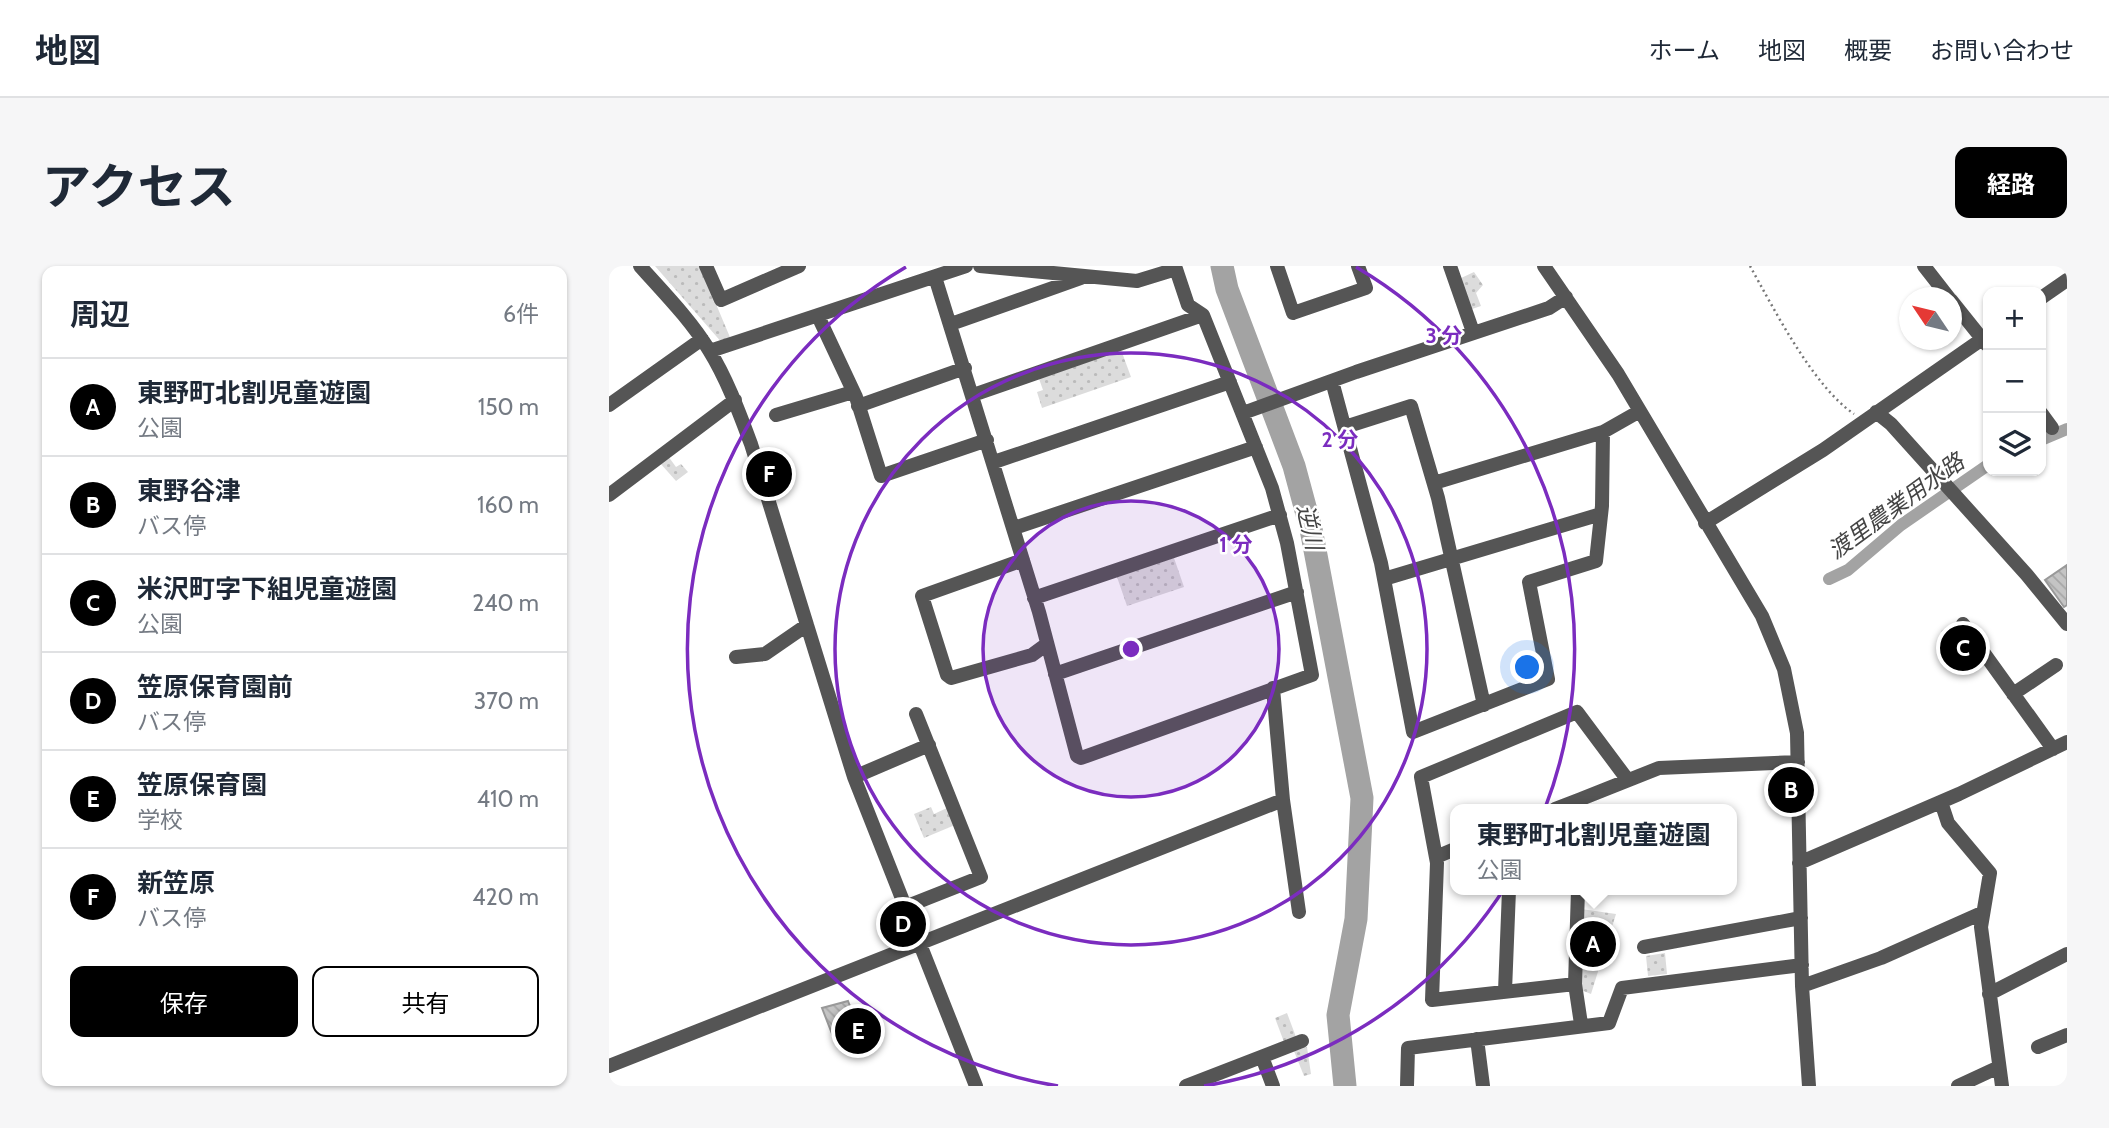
<!DOCTYPE html>
<html lang="ja">
<meta charset="utf-8">
<style>
:root{--surface:#fff;--page:#f6f6f7;--text:#1f2937;--muted:#747a83;--line:#e0e1e3;--accent:#000}
body{margin:0;font-family:Cabin,"Noto Sans JP",sans-serif;background:var(--page);color:var(--text)}
.controls{position:absolute;right:21px;top:21px;display:grid;overflow:hidden;border-radius:14px;box-shadow:0 2px 5px #0004}
.controls button{width:63px;height:63px;display:grid;place-items:center;padding:0;border:0;border-bottom:2px solid var(--line);background:var(--surface);color:var(--text);font:35px sans-serif}
.compass{position:absolute;left:1290px;top:21px;width:63px;height:63px;border-radius:50%;background:var(--surface);box-shadow:0 2px 5px #0004;rotate:305deg}
.you{position:absolute;left:919px;top:402px;width:24px;height:24px;margin:-18px;border:5px solid #fff;border-radius:50%;background:#1a73e8;box-shadow:0 0 0 10px #1a73e833}
.badge{display:grid;place-items:center;width:46px;height:46px;border-radius:50%;background:var(--accent);color:#fff;font-size:23px;font-weight:700}
.pin{position:absolute;translate:-50% -50%;border:4px solid #fff;box-shadow:0 2px 7px #0006}
.popup{position:absolute;left:841px;top:538px;width:287px;height:91px;box-sizing:border-box;display:grid;place-content:center;border-radius:14px;background:var(--surface);filter:drop-shadow(0 2px 5px #0005);font-size:23px;white-space:nowrap;color:var(--muted)}
.popup b{font-size:26px;color:var(--text)}
.popup::after{content:'';position:absolute;left:50%;top:100%;margin-left:-14px;border:14px solid transparent;border-top-color:var(--surface)}
.list{margin:0;padding:0;list-style:none}
h2{display:flex;justify-content:space-between;align-items:center;height:91px;margin:0;padding:0 28px;font-size:30px}
h2 small{font-size:23px;font-weight:400;color:var(--muted)}
.list li{display:grid;grid-template-columns:46px 1fr auto;gap:21px;align-items:center;box-sizing:border-box;height:98px;padding:0 28px;border-top:2px solid var(--line)}
.list b{display:block;font-size:26px;white-space:nowrap}
.list p{margin:0;font-size:23px;white-space:nowrap;color:var(--muted)}
.list em{font-size:23px;font-style:normal;color:var(--muted)}
.actions{display:flex;gap:14px;padding:21px 28px}
.actions a{flex:1;padding:16px 0;border:2px solid var(--accent);border-radius:14px;text-align:center;font-size:24px;color:var(--accent)}
.actions .main{background:var(--accent);color:#fff}
.icon{flex:none;width:38px;height:38px;fill:none;stroke:currentColor;stroke-width:2;stroke-linecap:round;stroke-linejoin:round}
.map{position:relative;flex:none;width:1458px;height:820px;overflow:hidden;border-radius:14px}
header{display:flex;align-items:center;gap:42px;box-sizing:border-box;height:98px;padding:0 35px;background:var(--surface);border-bottom:2px solid var(--line)}
header strong{font-size:33px}
nav{display:flex;gap:38px;margin-inline-start:auto;font-size:24px}
.intro{display:flex;align-items:center;justify-content:space-between;box-sizing:border-box;height:168px;padding:0 42px}
h1{margin:0;font-size:49px}
.button{padding:18px 32px;border-radius:14px;background:var(--accent);color:#fff;font-size:24px;font-weight:700}
main{display:flex;gap:42px;padding:0 42px}
aside{flex:1;background:var(--surface);border-radius:14px;box-shadow:0 2px 5px #0004}
.map>svg:first-child{display:block}
</style>
<header>
<strong>地図</strong>
<nav><a>ホーム</a><a>地図</a><a>概要</a><a>お問い合わせ</a></nav>
</header>
<div class="intro"><h1>アクセス</h1><a class="button">経路</a></div>
<main>
<aside>
<h2>周辺<small>6件</small></h2>
<ul class="list">
<li><span class="badge">A</span><div><b>東野町北割児童遊園</b><p>公園</p></div><em>150 m</em></li>
<li><span class="badge">B</span><div><b>東野谷津</b><p>バス停</p></div><em>160 m</em></li>
<li><span class="badge">C</span><div><b>米沢町字下組児童遊園</b><p>公園</p></div><em>240 m</em></li>
<li><span class="badge">D</span><div><b>笠原保育園前</b><p>バス停</p></div><em>370 m</em></li>
<li><span class="badge">E</span><div><b>笠原保育園</b><p>学校</p></div><em>410 m</em></li>
<li><span class="badge">F</span><div><b>新笠原</b><p>バス停</p></div><em>420 m</em></li>
</ul>
<div class="actions"><a class="main">保存</a><a>共有</a></div>
</aside>
<div class="map">
<svg width="1458" height="820" viewBox="0 0 1458 820">
<defs>
<pattern id="park-dots" width="8" height="8" patternUnits="userSpaceOnUse" patternTransform="scale(1.75)"><rect width="8" height="8" fill="#dcdcdc"/><path d="M2 2h.1M6 6h.1" fill="none" stroke="#bbb" stroke-width="1.8" stroke-linecap="round"/></pattern>
<pattern id="building-back-hatch" width="6" height="6" patternUnits="userSpaceOnUse" patternTransform="scale(1.75)"><rect width="6" height="6" fill="#c4c4c4"/><path d="M-1 5l2 2M0 0l6 6M5-1l2 2" fill="none" stroke="#a7a7a7"/></pattern>
</defs>
<rect width="100%" height="100%" fill="#fff"/>
<path fill="url(#park-dots)" d="M46 0H91L123 76 114 78Z
M865 6 874 19 867 27 872 40 860 44 850 13Z
M511 81 522 111 433 142 428 126 434 124 429 110Z
M59 190 67 201 72 198 79 206 67 215 51 197Z
M564 289 575 321 518 340 507 308Z
M1341 359 1351 374 1360 376 1369 388 1354 398 1332 365Z
M322 541 325 548 338 542 346 559 315 572 305 548Z
M972 643 1007 648 982 728 972 724Z
M1056 687 1058 708 1039 710 1037 690Z
M678 747 687 771 675 776 666 752Z
M698 781 702 808 695 810 685 785Z"/>
<g fill="none" stroke-linecap="round" stroke-linejoin="round">
<path stroke="#a3a3a3" stroke-width="12" d="M1432 174 1458 163
M1220 313 1239 304 1292 259 1379 199"/>
<path stroke="#a3a3a3" stroke-width="23" d="M613 0 618 23 685 200 702 263 753 532 747 653 729 749 736 820"/>
</g>
<path fill="url(#building-back-hatch)" stroke="#999" stroke-width="2" d="M1458 299V339L1455 341 1436 314Z
M239 735 252 768 227 778 213 742Z"/>
<g fill="none" stroke-linecap="round" stroke-linejoin="round">
<path stroke="#777" stroke-width="2.5" stroke-dasharray="2 3.5" stroke-linecap="butt" d="M1141 0C1165 43 1204 120 1245 148"/>
<path stroke="#555" stroke-width="14" d="M31 0C55 27 81 53 100 84 118 113 130 146 142 178L245 511 367 820
M97 0 112 34 190 0
M668 0 684 47 757 22 749 0
M841 0 864 66
M935 0 1009 108 1153 350 1175 403 1188 467 1193 720 1200 820
M1315 0 1340 32
M326 11 430 346 468 490 472 492 703 409 678 277 663 222 594 49 579 39 567 3 528 15 371 0
M1432 32 1458 14
M1342 34 1378 79
M209 50 247 131 272 210 378 174
M342 58 472 12
M101 85 357 0
M723 115 772 297 804 466 939 413 920 316 987 295 993 240 994 166 1031 145
M364 129 594 49
M0 139 93 73
M249 140 356 102
M1267 146 1282 158 1418 309 1458 358
M634 147 747 106 940 42 957 31
M1432 147 1443 162
M167 149 244 126
M736 161 802 140 829 232 875 439
M385 196 621 116
M825 217 994 166
M0 229 126 134
M1096 257 1214 184 1379 69
M405 262 647 181
M414 294 313 330 338 409 342 412 423 389 438 378
M775 313 992 248
M425 332 671 249
M1354 358 1444 483
M127 391 156 388 198 359
M446 408 688 326
M664 422 674 534 690 646
M1404 428 1447 399
M245 511 320 479
M1332 536 1339 557 1381 607 1372 661 1393 820
M946 543 972 533
M971 543 972 533 1050 502 1189 496
M827 591 846 583
M1190 597 1350 528 1458 476
M969 624 966 718 823 734 828 597 812 511 968 446 1018 513
M296 641 372 611 307 448
M1035 681 1192 652
M966 718 972 758
M1193 720 1272 692 1373 647
M896 725 900 624
M1380 728 1458 688
M868 773 874 820
M1429 781 1458 769
M653 791 664 820
M0 800 674 534
M577 820 693 775
M798 820 799 782 1000 757 1013 722 1193 699
M1349 820 1390 801"/>
</g>
<circle cx="522" cy="383" r="148" fill="#7b2cbf" fill-opacity=".12"/>
<g fill="none" stroke="#7b2cbf" stroke-width="3.5">
<circle cx="522" cy="383" r="148"/>
<circle cx="522" cy="383" r="296"/>
<path d="M449 820A443 443 0 0 1 297 1M747 1A443 443 0 0 1 595 820"/>
</g>
<g text-anchor="middle" stroke-width="5" stroke-linejoin="round" paint-order="stroke">
<g font-size="23" font-style="italic" fill="#444" stroke="#fff">
<text transform="translate(1287 240) rotate(-36)" y="8">渡里農業用水路</text>
<text transform="translate(701 261) rotate(77)" y="8">逆川</text>
</g>
</g>
<circle cx="522" cy="383" r="10" fill="#7b2cbf" stroke="#fff" stroke-width="3.5"/>
<g font-size="21" text-anchor="middle" font-weight="bold" fill="#7b2cbf" stroke="#fff" stroke-width="5" stroke-linejoin="round" paint-order="stroke">
<text x="835" y="77">3 分</text>
<text x="731" y="181">2 分</text>
<text x="627" y="286">1 分</text>
</g>
</svg>
<div class="controls">
<button>+</button>
<button>−</button>
<button><svg class="icon" aria-label="layers" viewBox="0 0 24 24"><path d="M12 4l9 5-9 5-9-5zM3 14l9 5 9-5"/></svg></button>
</div>
<svg class="compass" viewBox="-18 -18 36 36"><path d="M0-13l5 13h-10z" fill="#e53935"/><path d="M0 13l5-13h-10z" fill="#747a83"/></svg>
<div class="you"></div>
<div class="pin badge" style="left:984px;top:678px">A</div>
<div class="popup"><b>東野町北割児童遊園</b>公園</div>
<div class="pin badge" style="left:1182px;top:524px">B</div>
<div class="pin badge" style="left:1354px;top:382px">C</div>
<div class="pin badge" style="left:294px;top:658px">D</div>
<div class="pin badge" style="left:249px;top:765px">E</div>
<div class="pin badge" style="left:160px;top:208px">F</div>
</div>
</main>
